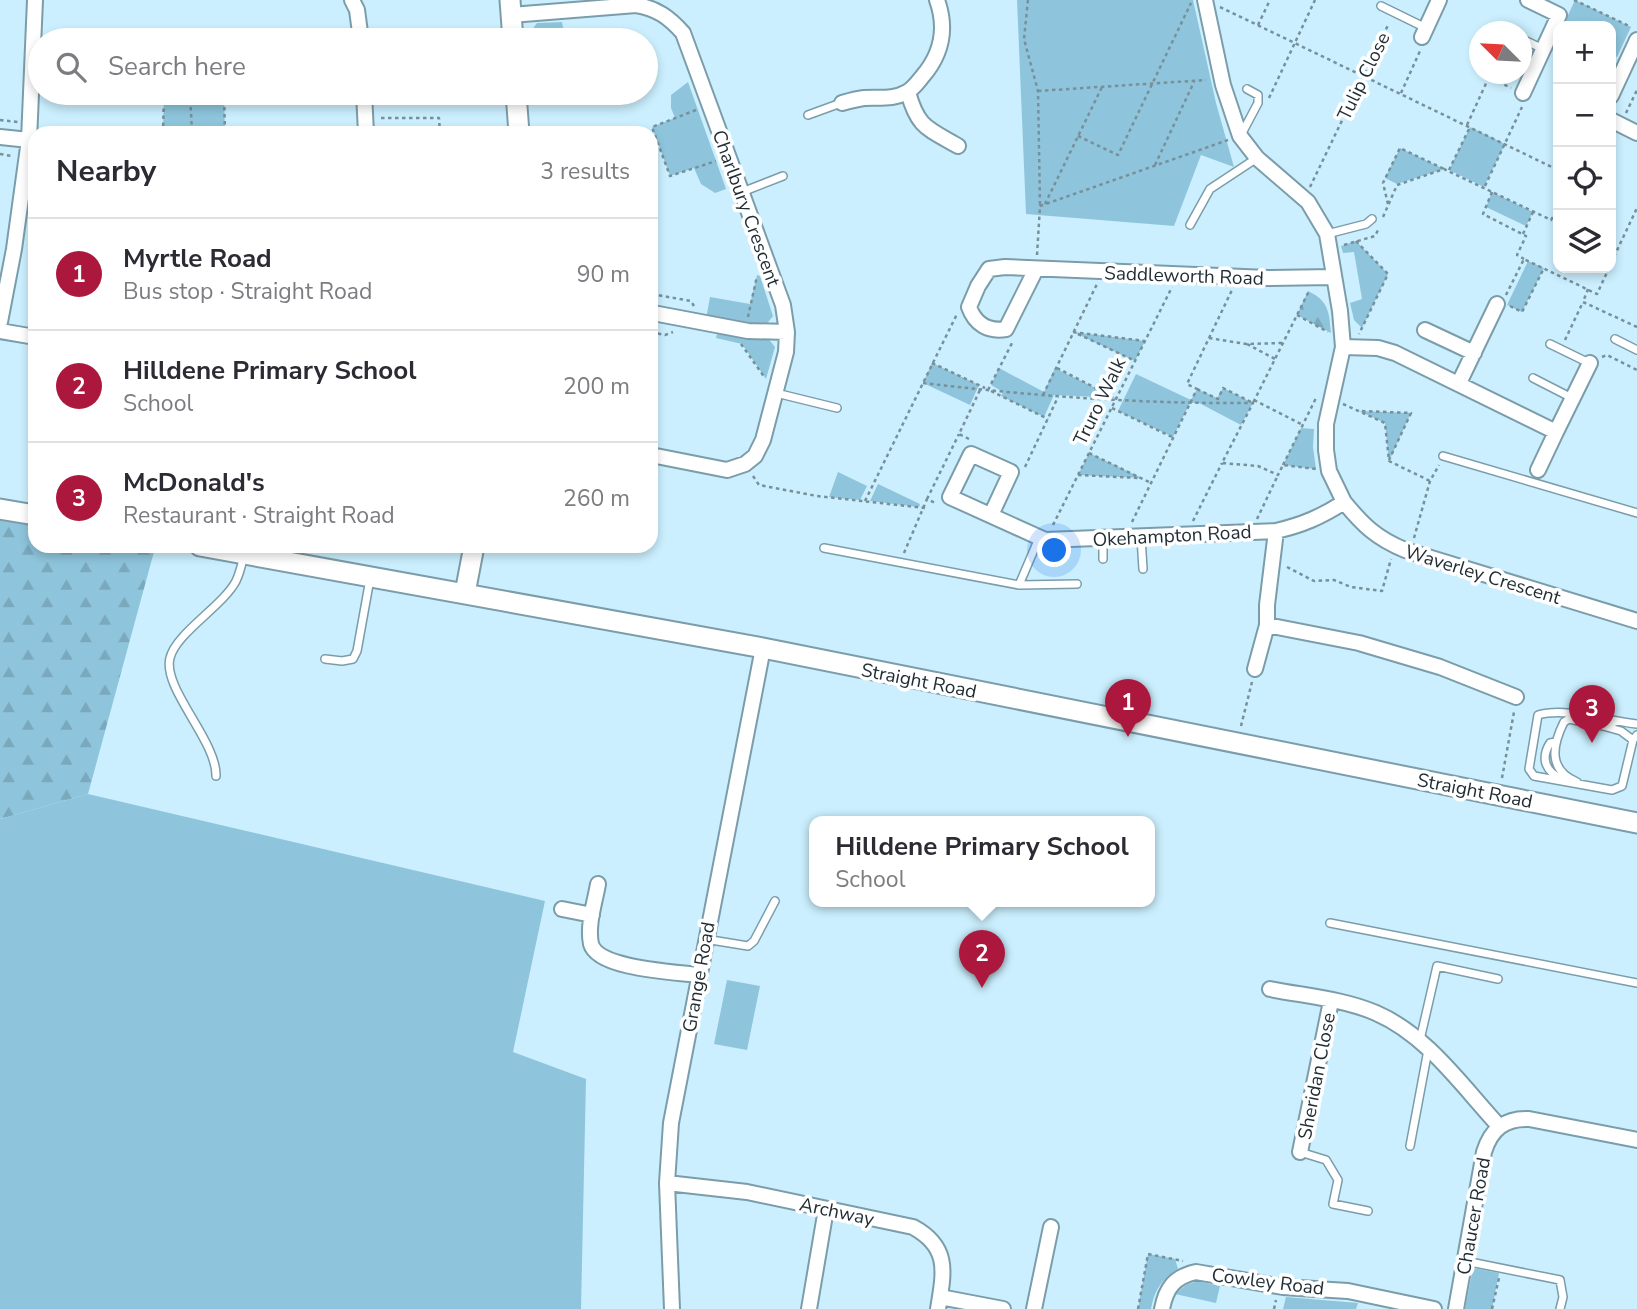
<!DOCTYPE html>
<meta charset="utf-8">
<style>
:root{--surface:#fff;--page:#f2f2f3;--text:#2b2b33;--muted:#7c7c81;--line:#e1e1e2;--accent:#ac183d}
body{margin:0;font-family:"Nunito Sans",sans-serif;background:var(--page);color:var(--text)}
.controls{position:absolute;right:21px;top:21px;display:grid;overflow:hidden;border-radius:14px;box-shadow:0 4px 10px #0003}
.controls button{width:63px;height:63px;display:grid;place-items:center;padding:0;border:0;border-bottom:2px solid var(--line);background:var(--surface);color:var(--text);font:35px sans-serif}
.compass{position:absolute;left:1469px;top:21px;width:63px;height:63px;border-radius:50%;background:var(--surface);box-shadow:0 4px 10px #0003;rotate:294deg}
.you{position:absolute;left:1055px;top:551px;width:24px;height:24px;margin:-18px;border:5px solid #fff;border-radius:50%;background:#1a73e8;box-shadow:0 0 0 10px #1a73e833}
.badge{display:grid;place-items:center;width:46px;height:46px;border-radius:50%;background:var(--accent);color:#fff;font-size:23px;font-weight:700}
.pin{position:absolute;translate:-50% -58px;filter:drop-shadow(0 2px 4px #0008)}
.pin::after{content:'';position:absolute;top:37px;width:24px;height:21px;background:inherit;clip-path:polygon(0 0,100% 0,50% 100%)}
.popup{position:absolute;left:809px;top:816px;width:346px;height:91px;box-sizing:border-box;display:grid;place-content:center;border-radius:14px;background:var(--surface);filter:drop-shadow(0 2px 5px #0005);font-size:23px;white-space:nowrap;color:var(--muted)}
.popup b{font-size:26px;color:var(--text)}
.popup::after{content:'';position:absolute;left:50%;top:100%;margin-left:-14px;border:14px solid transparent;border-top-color:var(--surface)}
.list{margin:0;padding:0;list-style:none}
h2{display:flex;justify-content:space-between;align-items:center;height:91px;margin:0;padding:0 28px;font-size:30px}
h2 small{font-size:23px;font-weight:400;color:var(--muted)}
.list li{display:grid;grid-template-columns:46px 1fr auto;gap:21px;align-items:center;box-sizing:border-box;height:112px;padding:0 28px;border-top:2px solid var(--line)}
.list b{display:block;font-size:26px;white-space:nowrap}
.list p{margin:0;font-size:23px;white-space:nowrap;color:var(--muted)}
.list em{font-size:23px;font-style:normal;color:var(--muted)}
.icon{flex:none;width:38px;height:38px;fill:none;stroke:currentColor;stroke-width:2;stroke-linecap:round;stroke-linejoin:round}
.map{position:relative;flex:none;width:1637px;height:1309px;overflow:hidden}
.search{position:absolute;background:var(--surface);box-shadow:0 4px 10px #0003;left:28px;top:28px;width:630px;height:77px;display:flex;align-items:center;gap:18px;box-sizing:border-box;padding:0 24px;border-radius:38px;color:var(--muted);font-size:26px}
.panel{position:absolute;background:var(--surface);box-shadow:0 4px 10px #0003;left:28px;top:126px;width:630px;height:427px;border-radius:21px}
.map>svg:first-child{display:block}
</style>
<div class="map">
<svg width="1637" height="1309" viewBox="0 0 1637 1309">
<defs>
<pattern id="forest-firs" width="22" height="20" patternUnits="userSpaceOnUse" patternTransform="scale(1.75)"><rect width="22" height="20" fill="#8ec5dc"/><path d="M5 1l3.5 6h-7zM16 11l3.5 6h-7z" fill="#7aa9bd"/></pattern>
</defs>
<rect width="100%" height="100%" fill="#cbeffe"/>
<path fill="#8ec5dc" d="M1017 0H1193L1216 103 1234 167 1201 155 1174 226 1026 214Z
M1575 0 1631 27 1617 57 1611 54V26H1563Z
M562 22 564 33 558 40H532L531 31 537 23Z
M688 82 726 189 715 193 701 184 694 168 670 176 652 127 675 118 671 108V95Z
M164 93H224L225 133H163Z
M1470 127 1505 144 1484 187 1449 170Z
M1400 148 1444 169 1397 184 1385 178Z
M1492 192 1533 212 1526 226 1486 207Z
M1356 241 1388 274 1362 328 1354 320 1350 303 1362 299 1354 252 1343 253 1341 246Z
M1528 261 1544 268 1522 312 1507 305Z
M757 275 760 276 773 316 765 326 706 319 710 297 750 304Z
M718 330 767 337 775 347 766 379 742 344 716 338Z
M1073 332 1145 341 1135 361Z
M932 363 979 385 970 405 923 383Z
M999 368 1044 392 1055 368 1116 398 1054 395 1044 417 1001 396 1003 392 991 385Z
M1136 374 1191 400 1197 389 1217 398 1223 388 1253 403 1241 425 1199 403H1190L1173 437 1118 411Z
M1359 411 1411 413 1389 461 1385 423Z
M1301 428 1314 429 1313 447 1316 469 1283 465Z
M1089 453 1142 478 1078 475Z
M838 472 867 486 860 500 829 497Z
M878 484 920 504 919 507 870 501Z
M88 794 545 901 513 1052 586 1079 581 1309H0V819Z
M727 980 760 986 747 1050 714 1044Z
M1148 1254 1175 1259 1178 1269C1161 1280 1155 1289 1151 1309H1138Z
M1473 1268 1499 1273 1492 1309H1465Z
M1198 1281 1220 1286 1216 1303 1175 1294 1186 1285Z
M1286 1297 1358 1303 1356 1309H1283Z"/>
<path fill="url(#forest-firs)" d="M1308 291C1329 301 1329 312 1331 333L1297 315Z
M0 520 35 526V546L155 548 88 794 0 819Z"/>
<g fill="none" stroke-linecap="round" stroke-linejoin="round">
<g stroke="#7b9daa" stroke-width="10">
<path id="lane" d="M1381 6 1426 28
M1498 27 1506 32
M1522 39 1543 49
M808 115 841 103
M1241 135 1258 103V95L1247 89
M742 192 783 176
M1190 225 1210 189 1257 158
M1327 234 1366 224 1372 219
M1615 339 1637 350
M1550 344 1589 363
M1533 378 1572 398
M776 393 837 408
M1443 456 1637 513
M1141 537 1143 569
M824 548 1019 585 1039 538
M1103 559V539
M1019 585 1077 584
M325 659 342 661 353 659 357 651 370 579
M1637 724C1607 721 1566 707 1538 715L1529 769 1534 776 1612 790 1622 786 1633 740 1637 735
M1603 726 1621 731 1633 740
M1556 742 1550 743C1540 759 1546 772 1562 779
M216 776C217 741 162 688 170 658 176 633 223 606 236 581 240 573 242 563 244 555
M1577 782C1548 770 1552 746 1564 722L1569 719 1603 726 1615 722
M1330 923 1637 983
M705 939 748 946 754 941 775 901
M1420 1040 1437 966 1498 979
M1410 1146 1428 1050
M1300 1152 1326 1160 1338 1180 1333 1204 1368 1211
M1465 1261 1560 1280 1563 1297 1560 1309"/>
</g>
<g stroke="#7b9daa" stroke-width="18">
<path id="street" d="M352 0 357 10 361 40
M1205 0 1223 85 1240 136 1257 158 1308 202 1327 234 1340 311 1343 347 1326 424V450L1329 471 1344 502C1321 517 1302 525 1276 531L1267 605V625L1359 643 1440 667 1516 697
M511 15 636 5C656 8 669 17 683 33L783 305 787 332 786 352 763 440 755 456 745 464 727 470 651 455
M1422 37 1439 0
M908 92C918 128 927 128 958 146
M364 93 366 133
M1523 93 1559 15 1528 0
M1611 96 1637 40
M842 103C849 101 856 99 864 98 879 97 893 100 907 92 913 89 918 82 922 77 942 54 947 28 937 0
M1611 120 1637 133
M0 137 29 140
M1036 269 1006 329C988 332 975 324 969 307L978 286 989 269 1005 267 1268 278 1333 277
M653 313 748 331 787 332
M0 322 14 249 29 140 35 0
M1425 330 1474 353
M0 331 35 337
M1343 347 1378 348 1395 353 1556 432 1590 363
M1459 383 1497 304
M1538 470 1556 432
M1344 502C1363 525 1376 538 1405 550L1637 621
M991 515 1011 472 971 454 950 497 1045 540 1276 531
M1255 669 1267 625
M598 884C595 902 587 925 591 944 598 969 675 972 698 975
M562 909 592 915
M1270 989C1305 996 1344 999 1376 1013 1427 1035 1462 1086 1499 1126
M1300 1152 1331 1001
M667 1183 747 1192 913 1227C950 1247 944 1272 938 1309
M940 1297 1003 1309
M672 1309 667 1183 671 1123 763 648
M809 1309 826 1209
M1034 1309 1051 1227
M1162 1309C1166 1288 1174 1277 1196 1272L1283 1287 1348 1291 1434 1309
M1456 1309 1484 1152C1491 1129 1505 1118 1529 1119L1637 1140"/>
</g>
<g stroke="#7b9daa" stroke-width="23">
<path id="secondary" d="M510 0 513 40
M516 93 519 133
M0 509 35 515
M200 546 763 648 1637 823
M465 593 474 546"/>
</g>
<path stroke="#77909a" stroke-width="2.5" stroke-dasharray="3.5 3.5" stroke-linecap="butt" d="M1028 0 1024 39 1038 91 1040 206
M1574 0 1631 27
M1220 7 1558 170
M1258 25 1270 0
M1038 91 1206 80
M190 93 192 133
M224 93 225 133
M1401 93 1420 51
M1269 98 1315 0
M696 110 652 127 670 176 716 161
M1626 113 1637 90
M381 118H439L440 133
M0 120 18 122
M1467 125 1489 77 1511 88
M163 133 164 93
M1078 136 1118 155 1191 3
M0 154 12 156
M1155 165 1194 82
M1449 170 1470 127
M1485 186 1522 107
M1310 187 1389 23
M1492 192 1483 214 1526 236 1517 255 1524 259
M1045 204 1102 87
M1388 204 1383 183 1400 148 1444 169
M1383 217 1397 185 1444 169 1551 220 1553 217 1558 219
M1523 234 1533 212
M1356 241 1388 274 1359 334
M1344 245 1375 236 1378 230
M1037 255 1040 206 1228 140
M1611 263 1637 208
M1588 289 1583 302 1637 327
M1506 295 1524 259 1597 294 1609 268
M656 300 657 295 691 301 694 306
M1510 306 1522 312 1544 268
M1297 315 1328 332
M748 317 757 276
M651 332 665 335 673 332
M1073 332 1145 341
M1078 334 1135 361
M1209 338 1246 344 1283 343
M1565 340 1583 302
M741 344 765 378
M1247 344 1275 359
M1602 357 1607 355 1637 370
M932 363 985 388
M1057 368 1113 397
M923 383C1032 396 1143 404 1253 403L1222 463 1258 466 1278 475 1283 465 1316 469
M1197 389 1218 399 1223 388 1253 403 1309 291
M988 390 1012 343
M991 391 1048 419
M1043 395 1097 284
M1254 400 1303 425
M1343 404 1385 423 1389 461 1430 481
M1112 408 1172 437
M1362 411 1411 413 1389 460
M969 439 959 434 980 390
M1089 453 1151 483
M1283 465 1317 396
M1025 467 1058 397
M1078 475 1138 478
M753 476 759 485 817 496 925 508
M29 496 35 466
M927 499 959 434
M865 501 957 314
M1257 519 1278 475
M1193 521 1222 463
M1132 522 1197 389 1187 384 1232 290
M1053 525 1172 287
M1414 538 1430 481 1439 465
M904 553 927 499 937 504
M1287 567 1314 581 1334 580 1351 587 1382 591 1391 559
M1241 726 1252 682
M1502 778 1514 712
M1138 1309 1148 1254 1183 1261
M1274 1309 1276 1300
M1492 1309 1499 1278"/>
<use href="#lane" stroke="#fff" stroke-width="7"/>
<use href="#street" stroke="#fff" stroke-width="14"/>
<use href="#secondary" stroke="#fff" stroke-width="19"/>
</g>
<g text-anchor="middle" stroke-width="7" stroke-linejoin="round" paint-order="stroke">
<g font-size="19" fill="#1f2c32" stroke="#fff">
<text transform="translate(1363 76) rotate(-64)" y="7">Tulip Close</text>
<text transform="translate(747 208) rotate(70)" y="7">Charlbury Crescent</text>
<text transform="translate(1184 275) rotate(2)" y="7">Saddleworth Road</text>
<text transform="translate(1099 401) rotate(-64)" y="7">Truro Walk</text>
<text transform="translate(1172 535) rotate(-3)" y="7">Okehampton Road</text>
<text transform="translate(1483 574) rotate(17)" y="7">Waverley Crescent</text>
<text transform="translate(919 680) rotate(11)" y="7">Straight Road</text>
<text transform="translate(1475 790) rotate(11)" y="7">Straight Road</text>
<text transform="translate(698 977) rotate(-80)" y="7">Grange Road</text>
<text transform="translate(1316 1076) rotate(-79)" y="7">Sheridan Close</text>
<text transform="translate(837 1211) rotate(12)" y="7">Archway</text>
<text transform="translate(1473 1216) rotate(-80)" y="7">Chaucer Road</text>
<text transform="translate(1268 1281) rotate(7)" y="7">Cowley Road</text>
</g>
</g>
</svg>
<div class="controls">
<button>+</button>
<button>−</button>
<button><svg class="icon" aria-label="locate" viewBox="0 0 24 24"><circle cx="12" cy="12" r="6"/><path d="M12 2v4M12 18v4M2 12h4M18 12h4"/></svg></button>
<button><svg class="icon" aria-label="layers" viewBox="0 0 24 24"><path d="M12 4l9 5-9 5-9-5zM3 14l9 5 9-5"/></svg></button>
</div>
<svg class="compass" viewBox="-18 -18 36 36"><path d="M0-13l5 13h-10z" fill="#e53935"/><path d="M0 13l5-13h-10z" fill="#7c7c81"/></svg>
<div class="you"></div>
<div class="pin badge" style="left:1128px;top:737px">1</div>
<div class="pin badge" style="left:982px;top:988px">2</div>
<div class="popup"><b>Hilldene Primary School</b>School</div>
<div class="pin badge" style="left:1592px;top:743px">3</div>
<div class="search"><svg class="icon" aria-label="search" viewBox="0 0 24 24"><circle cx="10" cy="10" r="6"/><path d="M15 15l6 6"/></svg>Search here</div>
<section class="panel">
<h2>Nearby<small>3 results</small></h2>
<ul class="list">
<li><span class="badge">1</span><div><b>Myrtle Road</b><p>Bus stop · Straight Road</p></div><em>90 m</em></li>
<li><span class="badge">2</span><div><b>Hilldene Primary School</b><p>School</p></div><em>200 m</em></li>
<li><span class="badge">3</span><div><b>McDonald's</b><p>Restaurant · Straight Road</p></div><em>260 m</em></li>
</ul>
</section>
</div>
